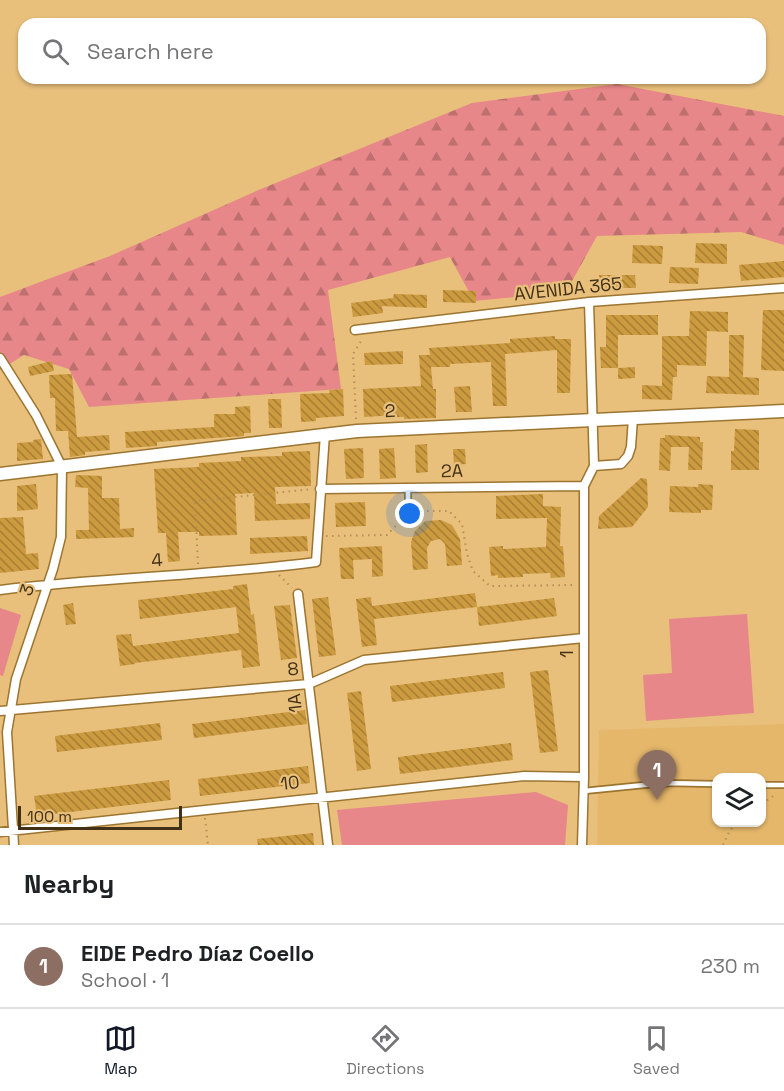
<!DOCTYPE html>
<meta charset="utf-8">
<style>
:root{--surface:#fff;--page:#f2f2f2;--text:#202124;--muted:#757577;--line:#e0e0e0;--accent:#111827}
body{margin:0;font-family:"Space Grotesk",sans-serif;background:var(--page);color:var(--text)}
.controls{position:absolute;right:18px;bottom:18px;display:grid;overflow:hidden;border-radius:12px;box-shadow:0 2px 4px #0004}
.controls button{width:54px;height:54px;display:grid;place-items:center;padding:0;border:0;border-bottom:2px solid var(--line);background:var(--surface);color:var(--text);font:30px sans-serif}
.scale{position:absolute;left:18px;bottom:15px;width:164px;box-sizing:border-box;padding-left:6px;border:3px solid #423115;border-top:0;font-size:16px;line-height:21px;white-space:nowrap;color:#423115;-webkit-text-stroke:4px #e8bf7b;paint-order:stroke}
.you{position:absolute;left:410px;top:514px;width:21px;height:21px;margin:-15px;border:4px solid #fff;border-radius:50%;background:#1a73e8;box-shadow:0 0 0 9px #1a73e833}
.badge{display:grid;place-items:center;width:39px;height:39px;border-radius:50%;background:var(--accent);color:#fff;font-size:20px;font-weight:700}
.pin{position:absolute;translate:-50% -50px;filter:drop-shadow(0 2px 3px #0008)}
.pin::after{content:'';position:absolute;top:32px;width:21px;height:18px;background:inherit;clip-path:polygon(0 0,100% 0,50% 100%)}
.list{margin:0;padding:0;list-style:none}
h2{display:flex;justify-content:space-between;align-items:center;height:78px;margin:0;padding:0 24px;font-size:26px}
h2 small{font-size:20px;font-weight:400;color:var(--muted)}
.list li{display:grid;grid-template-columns:39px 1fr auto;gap:18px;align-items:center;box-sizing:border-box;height:84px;padding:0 24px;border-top:2px solid var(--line)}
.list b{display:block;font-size:22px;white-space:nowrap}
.list p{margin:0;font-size:20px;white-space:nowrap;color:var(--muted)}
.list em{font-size:20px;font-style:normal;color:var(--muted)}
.icon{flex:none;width:33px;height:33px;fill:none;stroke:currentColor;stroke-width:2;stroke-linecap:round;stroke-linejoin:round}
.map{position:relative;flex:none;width:784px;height:845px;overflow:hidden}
.search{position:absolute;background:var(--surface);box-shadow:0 2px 4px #0004;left:18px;right:18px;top:18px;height:66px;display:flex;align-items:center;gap:15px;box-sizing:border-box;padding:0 21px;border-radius:18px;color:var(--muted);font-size:22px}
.sheet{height:162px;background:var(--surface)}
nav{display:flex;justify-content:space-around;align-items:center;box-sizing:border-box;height:84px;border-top:2px solid var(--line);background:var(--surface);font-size:16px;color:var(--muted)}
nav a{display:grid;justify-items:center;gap:3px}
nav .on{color:var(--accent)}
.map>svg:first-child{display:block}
</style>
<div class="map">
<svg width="784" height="845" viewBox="0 0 784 845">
<defs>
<pattern id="forest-firs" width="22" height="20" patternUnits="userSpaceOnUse" patternTransform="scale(1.5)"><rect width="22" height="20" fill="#e88789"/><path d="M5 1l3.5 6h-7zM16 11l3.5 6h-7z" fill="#be6f6f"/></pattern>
<pattern id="building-back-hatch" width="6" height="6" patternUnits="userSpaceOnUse" patternTransform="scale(1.5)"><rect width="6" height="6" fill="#cc9a3f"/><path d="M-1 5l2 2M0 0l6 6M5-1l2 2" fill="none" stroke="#a77e34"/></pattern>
</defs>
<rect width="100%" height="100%" fill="#e8bf7b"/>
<path fill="#e5b76b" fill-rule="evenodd" d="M784 724V845H597L599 730ZM716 778H762V822H716Z"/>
<path fill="url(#forest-firs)" d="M617 84 784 116V245L741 232 597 236 566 292 474 301 450 257 328 290 341 389 89 407 69 369 24 355 0 370V297L110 256 261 189 472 103Z"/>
<path fill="#e88789" d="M0 608 21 615 3 676 0 675Z
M747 614 754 713 646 721 643 675 672 673 669 619Z
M536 792 568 805 565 845H342L337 810Z"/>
<path fill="url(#building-back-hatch)" d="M696 243 727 244V264L695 263Z
M633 245 663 246 662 264 632 263Z
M784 261V277L741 281 739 265Z
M670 267 699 268 698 284 669 283Z
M599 275H635L636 288H600Z
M443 290 476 291V303L443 302Z
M394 294 427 295V308L382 306 383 313 353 317 351 303 393 298Z
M763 310H784V371L761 370Z
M690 311 728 312V332L707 331 706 366 677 365V377H673L672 400 642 399V385L662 386V336H689Z
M606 315H658V335H618V368H601L600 347H606Z
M729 335H744L743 377 759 378V395L706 393 707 376 729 377Z
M555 336V339H571L570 393H557V350L505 354 507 406H493L491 362 450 364V367H431L433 389H436V418L404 419V417H397V415L364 417 363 389 421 386 419 355H430L429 348 510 343V339Z
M403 351V364L365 365 364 353Z
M52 361 54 371 30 376 28 367Z
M635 367V378L618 379V368Z
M72 374 77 437 109 435 110 450 85 452V455L70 457 68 431H56L55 398H50L49 375Z
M470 386 472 412H456L454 387Z
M343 389 344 416 316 418V421L301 422 300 394 330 393 329 390Z
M268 399H281L282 428H269Z
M250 406 251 433H244V436L157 442V446L126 448 125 432 214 427V414H235V407Z
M735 429 759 430V470H731V451H734Z
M665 435 700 437V442H703L702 470H688L689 447H671L670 471 659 470 660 438H665Z
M41 439 43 459 17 461V443L33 442V440Z
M427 444 428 472 416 473 415 445Z
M363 448 364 478 346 479 344 449Z
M394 448 396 478 380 479 379 449Z
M453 449H465L466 464 454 465Z
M310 451 311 486 275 487 276 504 310 503V519L255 521 254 493 235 494 237 535 199 536V532H178L180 561 168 562 166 533H158L154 469 199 467V463L241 461V457L282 456V452Z
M76 475 102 476V498H119L120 529 134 528V537L76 539V530H89L88 488 75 487Z
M641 478 647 479 648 507 632 527 598 529 599 516Z
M36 484 38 509 17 511V486Z
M698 484 713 485 712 510H701V513L669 512 670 486 698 487Z
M543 494V506L561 507 560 546H563L565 577 551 578 550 573 523 574V577L498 578V575L491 576 489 547 503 546V549L546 547 547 518 496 519V496Z
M365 502 366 526 336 527 335 503Z
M23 517 26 554 38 553 39 569 0 573V518Z
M441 520 452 525 460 539 462 565 447 566 445 544 440 539 431 541 427 548 428 569 413 570 411 542 415 531 425 521Z
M307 536 308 551 250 554V538Z
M382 546 383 576 372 577V559L353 560 354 579H341L339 548Z
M247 584 251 615 254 614 260 666 243 668 241 650 135 663V664L120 666 116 635 131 634 133 646 239 633 236 607 140 619 138 600 233 589V586Z
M475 593 477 607 374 619 377 645 362 647 356 599 371 597 372 606Z
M328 597 336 655 319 657 312 599Z
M554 598 557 616 479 626 477 607Z
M73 603 76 624 66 625 63 605Z
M290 605 297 658 281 660 274 606Z
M548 670 558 751 540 753 530 672Z
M503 672 505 688 392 702 390 686Z
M361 691 371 769 357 771 347 693Z
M305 710 307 724 194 738 192 724Z
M160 723 162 740 57 752 55 736Z
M511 743 513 760 400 774 398 757Z
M308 766 310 783 200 796 198 779Z
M169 780 171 800 37 816 34 796Z
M313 833 314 845H258L257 839Z"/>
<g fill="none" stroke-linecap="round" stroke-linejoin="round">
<g stroke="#9c7530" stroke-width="8">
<path id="lane" d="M408 488V512
M762 785H784
M584 791 664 783 716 784"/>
</g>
<g stroke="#9c7530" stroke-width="11">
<path id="street" d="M355 330 589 302 784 288
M0 358 36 415 62 467 61 537 53 569 16 679 7 732 14 845
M594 466 621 464 628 456 631 447 633 418
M320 489 584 486
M0 590C105 577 211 576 316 562L325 434
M298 594 328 845
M0 711 309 684 364 660 584 638
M0 832 524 776 584 777
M582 845 584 777V486L594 466 589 302"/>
</g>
<g stroke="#9c7530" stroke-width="15">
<path id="secondary" d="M0 474 357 431 784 411"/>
</g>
<path stroke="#b19059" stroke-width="2" stroke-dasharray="1.5 4.5" stroke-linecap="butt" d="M356 419 353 354 363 338
M415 511H449L462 524 467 554 473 571 490 586 574 585
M326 536 387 535 403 518
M198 564 195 503 197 501 312 489
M279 575 292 588
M762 804 776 794
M205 818 208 845
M723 845 730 830 739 822"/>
<use href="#lane" stroke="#fff" stroke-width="4.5"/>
<use href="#street" stroke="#fff" stroke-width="8"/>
<use href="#secondary" stroke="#fff" stroke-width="12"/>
</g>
<g text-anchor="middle" stroke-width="4.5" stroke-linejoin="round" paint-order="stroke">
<g font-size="18" fill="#423115" stroke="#e8bf7b">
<text transform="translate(568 289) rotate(-6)" y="6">AVENIDA 365</text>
<text transform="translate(390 411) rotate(-3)" y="6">2</text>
<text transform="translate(452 471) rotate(-1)" y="6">2A</text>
<text transform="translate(157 560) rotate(-4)" y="6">4</text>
<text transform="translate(27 590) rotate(-72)" y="6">3</text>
<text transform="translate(567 654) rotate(-90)" y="6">1</text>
<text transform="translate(293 669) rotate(-5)" y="6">8</text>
<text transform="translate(295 703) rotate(-97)" y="6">1A</text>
<text transform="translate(290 783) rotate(-7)" y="6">10</text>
</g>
</g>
</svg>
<div class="controls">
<button><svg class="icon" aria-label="layers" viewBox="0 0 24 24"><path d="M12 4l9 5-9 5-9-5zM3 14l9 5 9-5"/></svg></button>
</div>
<div class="scale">100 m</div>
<div class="you"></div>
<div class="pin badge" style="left:657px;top:800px;background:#8d6e63">1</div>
<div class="search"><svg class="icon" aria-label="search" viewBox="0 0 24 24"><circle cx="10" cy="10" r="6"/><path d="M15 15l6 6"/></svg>Search here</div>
</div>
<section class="sheet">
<h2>Nearby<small></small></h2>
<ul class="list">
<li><span class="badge" style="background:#8d6e63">1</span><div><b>EIDE Pedro Díaz Coello</b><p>School · 1</p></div><em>230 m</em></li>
</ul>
</section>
<nav>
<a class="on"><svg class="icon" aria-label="map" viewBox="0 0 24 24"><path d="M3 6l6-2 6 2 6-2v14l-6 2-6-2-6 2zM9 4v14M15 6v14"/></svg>Map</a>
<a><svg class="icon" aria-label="directions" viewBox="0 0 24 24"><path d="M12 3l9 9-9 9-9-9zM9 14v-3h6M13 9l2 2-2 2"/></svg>Directions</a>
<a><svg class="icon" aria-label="saved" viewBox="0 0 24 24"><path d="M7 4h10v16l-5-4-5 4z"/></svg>Saved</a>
</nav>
